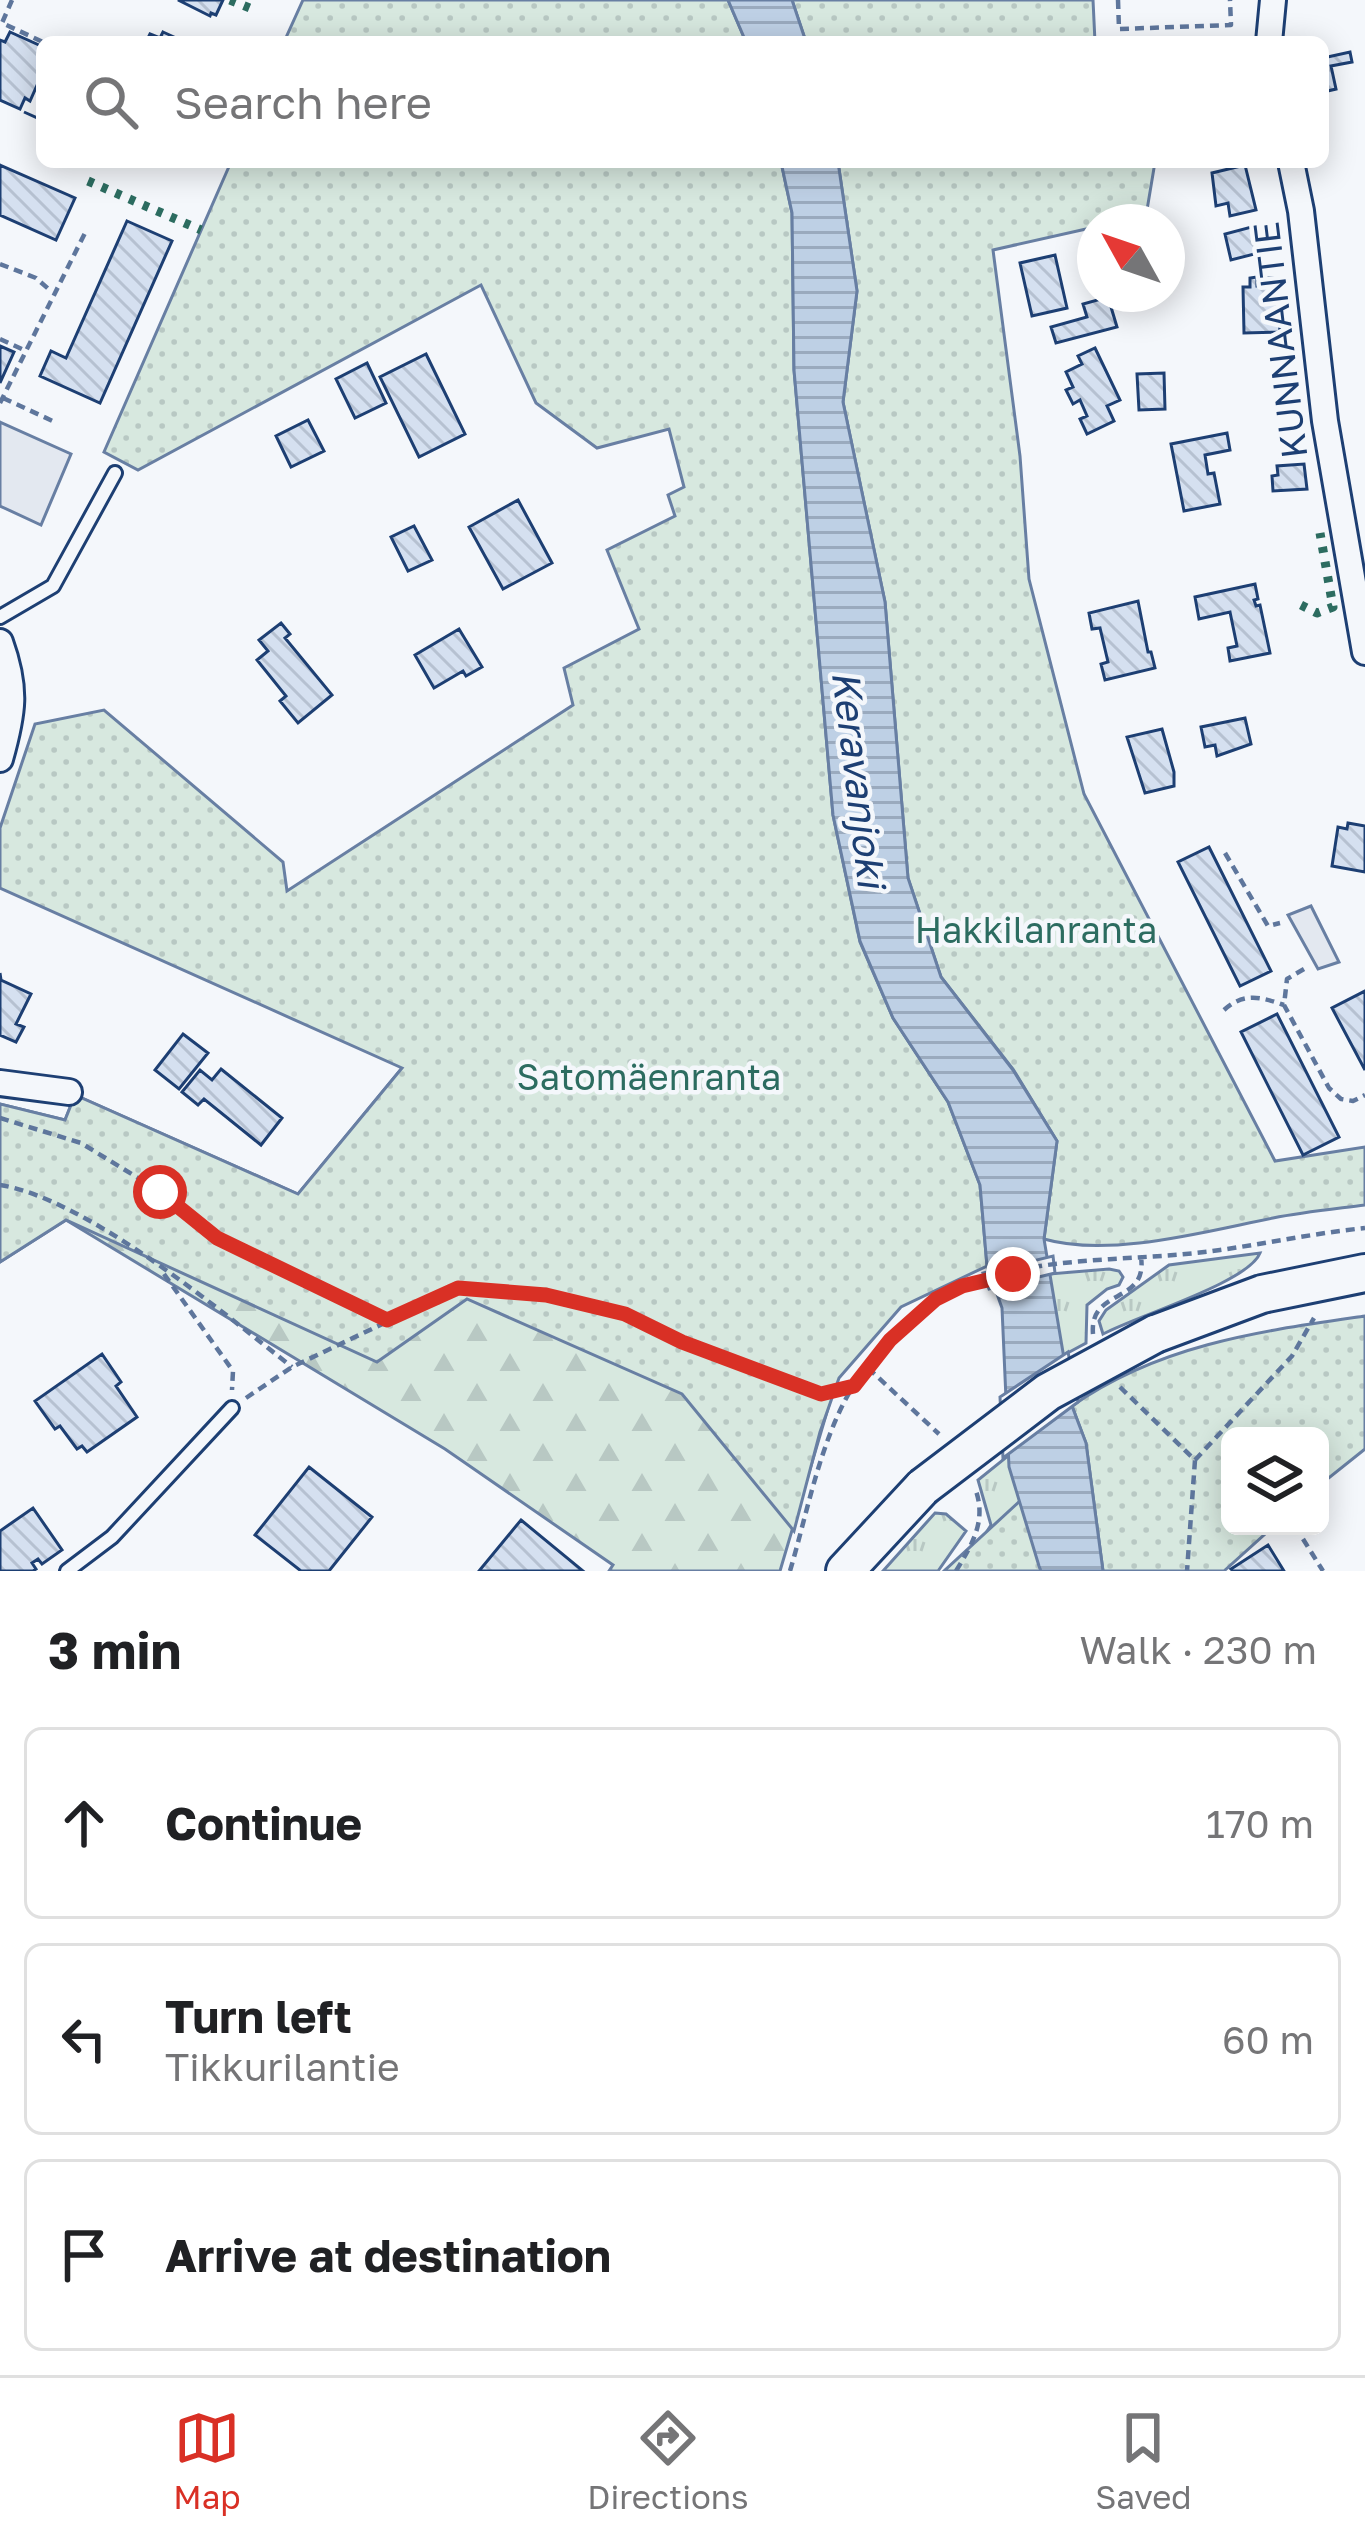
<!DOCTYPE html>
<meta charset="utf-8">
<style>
:root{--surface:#fff;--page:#f2f2f2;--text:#202124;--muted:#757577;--line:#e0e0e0;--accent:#d93025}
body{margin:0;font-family:"Golos Text",sans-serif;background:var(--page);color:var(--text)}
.controls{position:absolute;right:36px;bottom:36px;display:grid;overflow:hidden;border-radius:18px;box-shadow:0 6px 30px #0003}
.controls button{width:108px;height:108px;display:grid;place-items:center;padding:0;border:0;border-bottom:3px solid var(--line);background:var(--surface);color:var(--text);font:60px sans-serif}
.compass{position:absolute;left:1077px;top:204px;width:108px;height:108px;border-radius:50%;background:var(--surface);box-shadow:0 6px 30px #0003;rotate:310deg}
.stop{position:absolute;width:36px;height:36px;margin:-27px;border:9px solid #d93025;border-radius:50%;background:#fff}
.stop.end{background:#d93025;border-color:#fff;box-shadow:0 3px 12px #0008}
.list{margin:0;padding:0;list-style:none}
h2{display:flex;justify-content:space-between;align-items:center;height:156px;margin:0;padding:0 48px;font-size:51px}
h2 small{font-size:39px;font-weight:400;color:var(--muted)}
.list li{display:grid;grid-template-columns:78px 1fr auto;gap:36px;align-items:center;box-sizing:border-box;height:192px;margin:0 24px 24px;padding:0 24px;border:3px solid var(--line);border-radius:18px}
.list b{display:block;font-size:45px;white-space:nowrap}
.list p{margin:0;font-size:39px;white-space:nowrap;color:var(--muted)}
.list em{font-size:39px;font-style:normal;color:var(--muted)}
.icon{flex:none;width:66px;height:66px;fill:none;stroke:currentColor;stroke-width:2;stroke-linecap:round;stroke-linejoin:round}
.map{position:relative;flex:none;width:1365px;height:1571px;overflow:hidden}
.search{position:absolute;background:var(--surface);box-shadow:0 6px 30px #0003;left:36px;right:36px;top:36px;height:132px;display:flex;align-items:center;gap:30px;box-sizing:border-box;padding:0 42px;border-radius:18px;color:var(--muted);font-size:45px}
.sheet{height:804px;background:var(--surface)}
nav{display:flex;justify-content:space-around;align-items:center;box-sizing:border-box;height:168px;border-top:3px solid var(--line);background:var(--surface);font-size:33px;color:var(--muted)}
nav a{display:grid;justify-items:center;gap:6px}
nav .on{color:var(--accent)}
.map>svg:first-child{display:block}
</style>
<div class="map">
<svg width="1365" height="1571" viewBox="0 0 1365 1571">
<defs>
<pattern id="grass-tufts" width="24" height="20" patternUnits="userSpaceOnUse" patternTransform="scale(3)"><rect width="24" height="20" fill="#d7e8df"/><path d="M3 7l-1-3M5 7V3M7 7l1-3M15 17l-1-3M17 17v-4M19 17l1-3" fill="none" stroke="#b8c8c3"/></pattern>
<pattern id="forest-firs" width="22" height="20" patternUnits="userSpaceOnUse" patternTransform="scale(3)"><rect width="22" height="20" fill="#d7e8df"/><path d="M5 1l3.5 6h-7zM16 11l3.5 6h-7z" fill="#b8c8c3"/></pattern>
<pattern id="park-dots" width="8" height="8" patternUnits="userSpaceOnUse" patternTransform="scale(3)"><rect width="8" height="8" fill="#d7e8df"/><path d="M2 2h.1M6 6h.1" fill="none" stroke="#b8c8c3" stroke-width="1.8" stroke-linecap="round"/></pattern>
<pattern id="water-rules" width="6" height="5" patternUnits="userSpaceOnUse" patternTransform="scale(3)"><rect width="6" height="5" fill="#bed0e5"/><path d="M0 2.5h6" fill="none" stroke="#9aaabe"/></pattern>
<pattern id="building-back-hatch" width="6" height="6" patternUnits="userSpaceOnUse" patternTransform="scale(3)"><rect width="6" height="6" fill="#d5e0f0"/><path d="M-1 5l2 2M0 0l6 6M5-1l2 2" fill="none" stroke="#b6c1d1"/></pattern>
</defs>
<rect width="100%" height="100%" fill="#f4f7fb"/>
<path fill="url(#grass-tufts)" stroke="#687fa3" stroke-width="3" d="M1260 1253C1249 1282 1139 1315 1103 1334L1099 1321 1106 1310 1169 1265Z
M1109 1269 1119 1271 1123 1277 1119 1285 1107 1289 1087 1305 1086 1343 1062 1356 1049 1274Z
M1009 1455 1041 1571H962L991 1525 978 1480Z
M935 1513 946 1514 966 1531 938 1571H883Z"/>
<path fill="url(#forest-firs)" stroke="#687fa3" stroke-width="3" d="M402 1068 829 1405 780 1571H609L613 1565 445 1449 66 1220 0 1262V1104L65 1120 75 1095 298 1194Z"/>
<path fill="url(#park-dots)" stroke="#687fa3" stroke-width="3" d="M303 0H728L746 42H284Z
M792 0H1093L1095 42H806Z
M231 162H781L792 213 794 370 833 815 860 942 893 1018 948 1102 980 1185 987 1266 901 1307 839 1378 820 1432 794 1531 682 1394 467 1299 377 1362 66 1220 0 1262V1104L65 1120 75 1095 298 1194 402 1068 0 888V828L35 724 104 710 283 862 287 891 573 705 564 668 639 629 607 550 675 516 668 495 684 487 669 429 597 448 536 403 481 285 138 470 104 452Z
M838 162H1155L1146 216 1095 222V227L993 250 1020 456 1029 579 1084 794 1275 1161 1365 1147V1205C1334 1209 1303 1212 1273 1218 1207 1231 1110 1258 1044 1239L1057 1141 1013 1069 941 977 908 878 885 602 843 402 857 291Z
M1365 1316V1449L1320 1485V1436H1230V1526H1274L1224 1571H1103L1086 1443 1072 1406C1160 1344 1262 1331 1365 1316Z
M1021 1500 1041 1571H944Z"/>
<path fill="#e3e8f0" stroke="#687fa3" stroke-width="3" d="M0 422 71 454 41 525 0 506Z
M1311 906 1339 962 1318 969 1288 915Z"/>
<path fill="url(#water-rules)" stroke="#687fa3" stroke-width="3" d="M728 0H792L806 42H746Z
M781 162H838L857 291 843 402 885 602 908 878 941 977 1013 1070 1057 1141 1044 1239 1072 1406 1086 1443 1103 1571H1041L1039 1566 1009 1467 1002 1308 987 1266 980 1185 948 1102 893 1018 860 941 833 815 794 370 792 213Z"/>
<path fill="#f4f7fb" stroke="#687fa3" stroke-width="3" d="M1053 1256 1055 1273 989 1289 983 1273Z
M1068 1352 1078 1402 1003 1458 1000 1397Z"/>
<path fill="url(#building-back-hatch)" stroke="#1d3f73" stroke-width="3" d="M178 0H223L216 15 211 13 210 16Z
M10 32 41 46 42 74 30 101 25 98 20 109 0 100V40L5 42Z
M163 32 185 42H146L150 34 160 38Z
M1350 52 1352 62 1331 66 1336 89 1323 92V58Z
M0 165 75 198 56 240 0 215Z
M1245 165 1256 210 1230 216 1228 203 1216 206 1212 173Z
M127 221 172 241 100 403 40 376 51 351 66 358Z
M1259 225 1266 251 1231 260 1225 234Z
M1055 255 1067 308 1032 316 1020 263Z
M1257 277V286H1267V278H1276L1280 332 1244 333 1243 287H1250V278Z
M1108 297 1117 327 1056 343 1051 327 1087 317 1083 304Z
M0 346 14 352 0 383Z
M1095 348 1120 400 1107 406 1114 421 1087 434 1080 419 1087 416 1080 400 1073 404 1066 390 1073 387 1066 372 1082 364 1078 356Z
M426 354 465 434 419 457 380 377Z
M367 363 386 403 355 418 336 379Z
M1164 373 1165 409 1139 410 1137 374Z
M308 420 324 451 291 467 276 436Z
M1227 433 1230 450 1205 455 1208 474 1214 473 1220 504 1184 511 1171 444Z
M1304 464 1307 489 1273 491 1272 476 1278 475 1277 466Z
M518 500 552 563 503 589 469 527Z
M414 526 432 560 408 571 391 537Z
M1255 584 1258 599 1254 600 1256 606 1260 605 1270 653 1230 661 1228 648 1237 646 1230 612 1199 619 1195 597Z
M1138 601 1148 652H1151L1155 668 1105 680 1101 664 1108 662 1100 628 1092 629 1089 613Z
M281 623 290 634 285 638 332 695 298 723 280 701 286 696 257 660 268 651 259 640Z
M459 629 482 667 466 676 463 671 434 688 415 655Z
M1245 718 1251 744 1217 756 1215 745 1205 747 1201 727Z
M1162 729 1174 772V786L1145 793 1127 737Z
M1348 823 1365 826V872L1332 866 1338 827 1347 829Z
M1209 847 1271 971 1240 986 1178 862Z
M0 973 1 980 31 994 16 1024 24 1027 16 1042 0 1035Z
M1365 991V1070L1332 1008Z
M1277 1014 1339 1137 1303 1155 1241 1032Z
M183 1034 208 1053 179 1089 155 1070Z
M221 1069 282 1118 261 1145 204 1099 198 1105 182 1092 200 1070 212 1080Z
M102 1354 121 1382 116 1386 137 1417 87 1452 82 1446 77 1449 60 1426 55 1429 35 1401Z
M309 1467 372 1517 329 1571H301L255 1535Z
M33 1508 62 1550 42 1564 38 1559 32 1563 36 1569 33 1571H0V1531Z
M521 1520 583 1571H479Z
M1268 1545 1284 1571H1233L1231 1569Z"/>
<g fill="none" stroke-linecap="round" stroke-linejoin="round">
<g stroke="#1d3f73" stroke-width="18">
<path id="lane" d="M0 617 53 586 115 473
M67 1571 112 1537 232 1408"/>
</g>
<g stroke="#1d3f73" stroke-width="30">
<path id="street" d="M1269 42 1273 0
M1291 162 1301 211 1325 421 1365 652
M0 642C17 689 13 713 0 759
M0 1083 69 1092"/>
</g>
<g stroke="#1d3f73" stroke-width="42">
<path id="secondary" d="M1155 1334 1262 1294 1365 1273
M845 1571 923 1487"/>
</g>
<path stroke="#5e769c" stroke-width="4.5" stroke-dasharray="9 6" stroke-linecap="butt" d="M12 0 2 23 43 42
M1118 0 1119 29 1231 25 1230 0
M0 264 36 278 52 292
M0 339 22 349
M3 398 57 423
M0 403 86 231
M1225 853 1268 926 1280 923
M1304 969 1287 979 1284 1005 1329 1088 1341 1099 1353 1101 1365 1095
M1224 1010C1244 992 1261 997 1284 1005
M0 1118 81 1143 161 1192 217 1238 386 1319
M0 1185C87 1199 221 1311 292 1367
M164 1274 233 1371 232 1390
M1093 1334C1089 1287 1148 1305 1141 1257
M868 1368 939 1434
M1120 1387 1195 1460 1187 1571
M246 1398 292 1367 458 1288 546 1296 625 1314 683 1342 821 1394 854 1386
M1195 1460 1292 1356 1314 1318
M1303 1539 1323 1571
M790 1571C810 1504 823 1422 867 1366 888 1339 918 1307 948 1292 1031 1253 1131 1263 1220 1250 1269 1243 1316 1233 1365 1228
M956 1571C973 1543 987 1520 975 1488"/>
<use href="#lane" stroke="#f4f7fb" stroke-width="12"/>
<use href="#street" stroke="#f4f7fb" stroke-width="24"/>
<use href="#secondary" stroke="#f4f7fb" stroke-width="36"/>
<g stroke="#1d3f73" stroke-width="42" stroke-linecap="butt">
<path id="secondary-bridge" d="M923 1487 1048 1392 1155 1334"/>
</g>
<use href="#secondary-bridge" stroke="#f4f7fb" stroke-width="36"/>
<path stroke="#2c6c60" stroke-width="9" stroke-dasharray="6 9" stroke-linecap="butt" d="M230 0 257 11
M88 181 201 230
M1301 605 1317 613 1333 607 1320 533"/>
<path stroke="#1d3f73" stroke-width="3" stroke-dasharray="15 6" stroke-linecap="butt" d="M41 86H42
M24 112 42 120"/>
</g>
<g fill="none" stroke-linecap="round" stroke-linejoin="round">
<path stroke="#d93025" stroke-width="15" d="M160 1192 217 1238 387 1320 458 1288 546 1295 625 1314 682 1342 821 1394 854 1386 890 1340 936 1299 962 1286 1013 1274"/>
</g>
<g text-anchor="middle" stroke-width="9" stroke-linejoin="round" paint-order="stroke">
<g font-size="36" fill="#1d3f73" stroke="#f4f7fb">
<text transform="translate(1280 340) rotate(-97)" y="13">KUNNAANTIE</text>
</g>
<g font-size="36" fill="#2c6c60" stroke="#f4f7fb">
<text x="1036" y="943">Hakkilanranta</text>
<text x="649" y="1090">Satomäenranta</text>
</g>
<g font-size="39" font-style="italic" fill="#1d3f73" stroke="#f4f7fb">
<text transform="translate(859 779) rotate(83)" y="14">Keravanjoki</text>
</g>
</g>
</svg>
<div class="controls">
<button><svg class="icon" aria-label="layers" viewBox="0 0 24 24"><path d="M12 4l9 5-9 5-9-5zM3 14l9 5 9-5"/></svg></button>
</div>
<svg class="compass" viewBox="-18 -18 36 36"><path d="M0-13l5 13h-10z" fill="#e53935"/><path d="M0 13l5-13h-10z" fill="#757577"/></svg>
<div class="stop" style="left:160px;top:1192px"></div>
<div class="stop end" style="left:1013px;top:1274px"></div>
<div class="search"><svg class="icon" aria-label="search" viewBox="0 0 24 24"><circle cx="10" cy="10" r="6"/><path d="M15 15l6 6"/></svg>Search here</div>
</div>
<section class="sheet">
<h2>3 min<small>Walk · 230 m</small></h2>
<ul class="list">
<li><svg class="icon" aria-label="ahead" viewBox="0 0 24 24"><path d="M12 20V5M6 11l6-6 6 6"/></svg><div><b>Continue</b></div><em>170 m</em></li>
<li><svg class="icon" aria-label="left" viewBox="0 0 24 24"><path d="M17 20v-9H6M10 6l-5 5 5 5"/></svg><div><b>Turn left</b><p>Tikkurilantie</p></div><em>60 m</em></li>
<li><svg class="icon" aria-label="arrive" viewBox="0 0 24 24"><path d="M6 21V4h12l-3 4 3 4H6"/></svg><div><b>Arrive at destination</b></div></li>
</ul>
</section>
<nav>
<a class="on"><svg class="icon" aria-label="map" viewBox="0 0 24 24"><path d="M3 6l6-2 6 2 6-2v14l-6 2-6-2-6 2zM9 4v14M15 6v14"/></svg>Map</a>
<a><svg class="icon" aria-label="directions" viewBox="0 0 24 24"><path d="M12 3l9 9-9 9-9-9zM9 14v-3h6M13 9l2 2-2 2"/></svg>Directions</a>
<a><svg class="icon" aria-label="saved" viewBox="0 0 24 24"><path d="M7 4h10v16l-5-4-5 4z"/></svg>Saved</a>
</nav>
